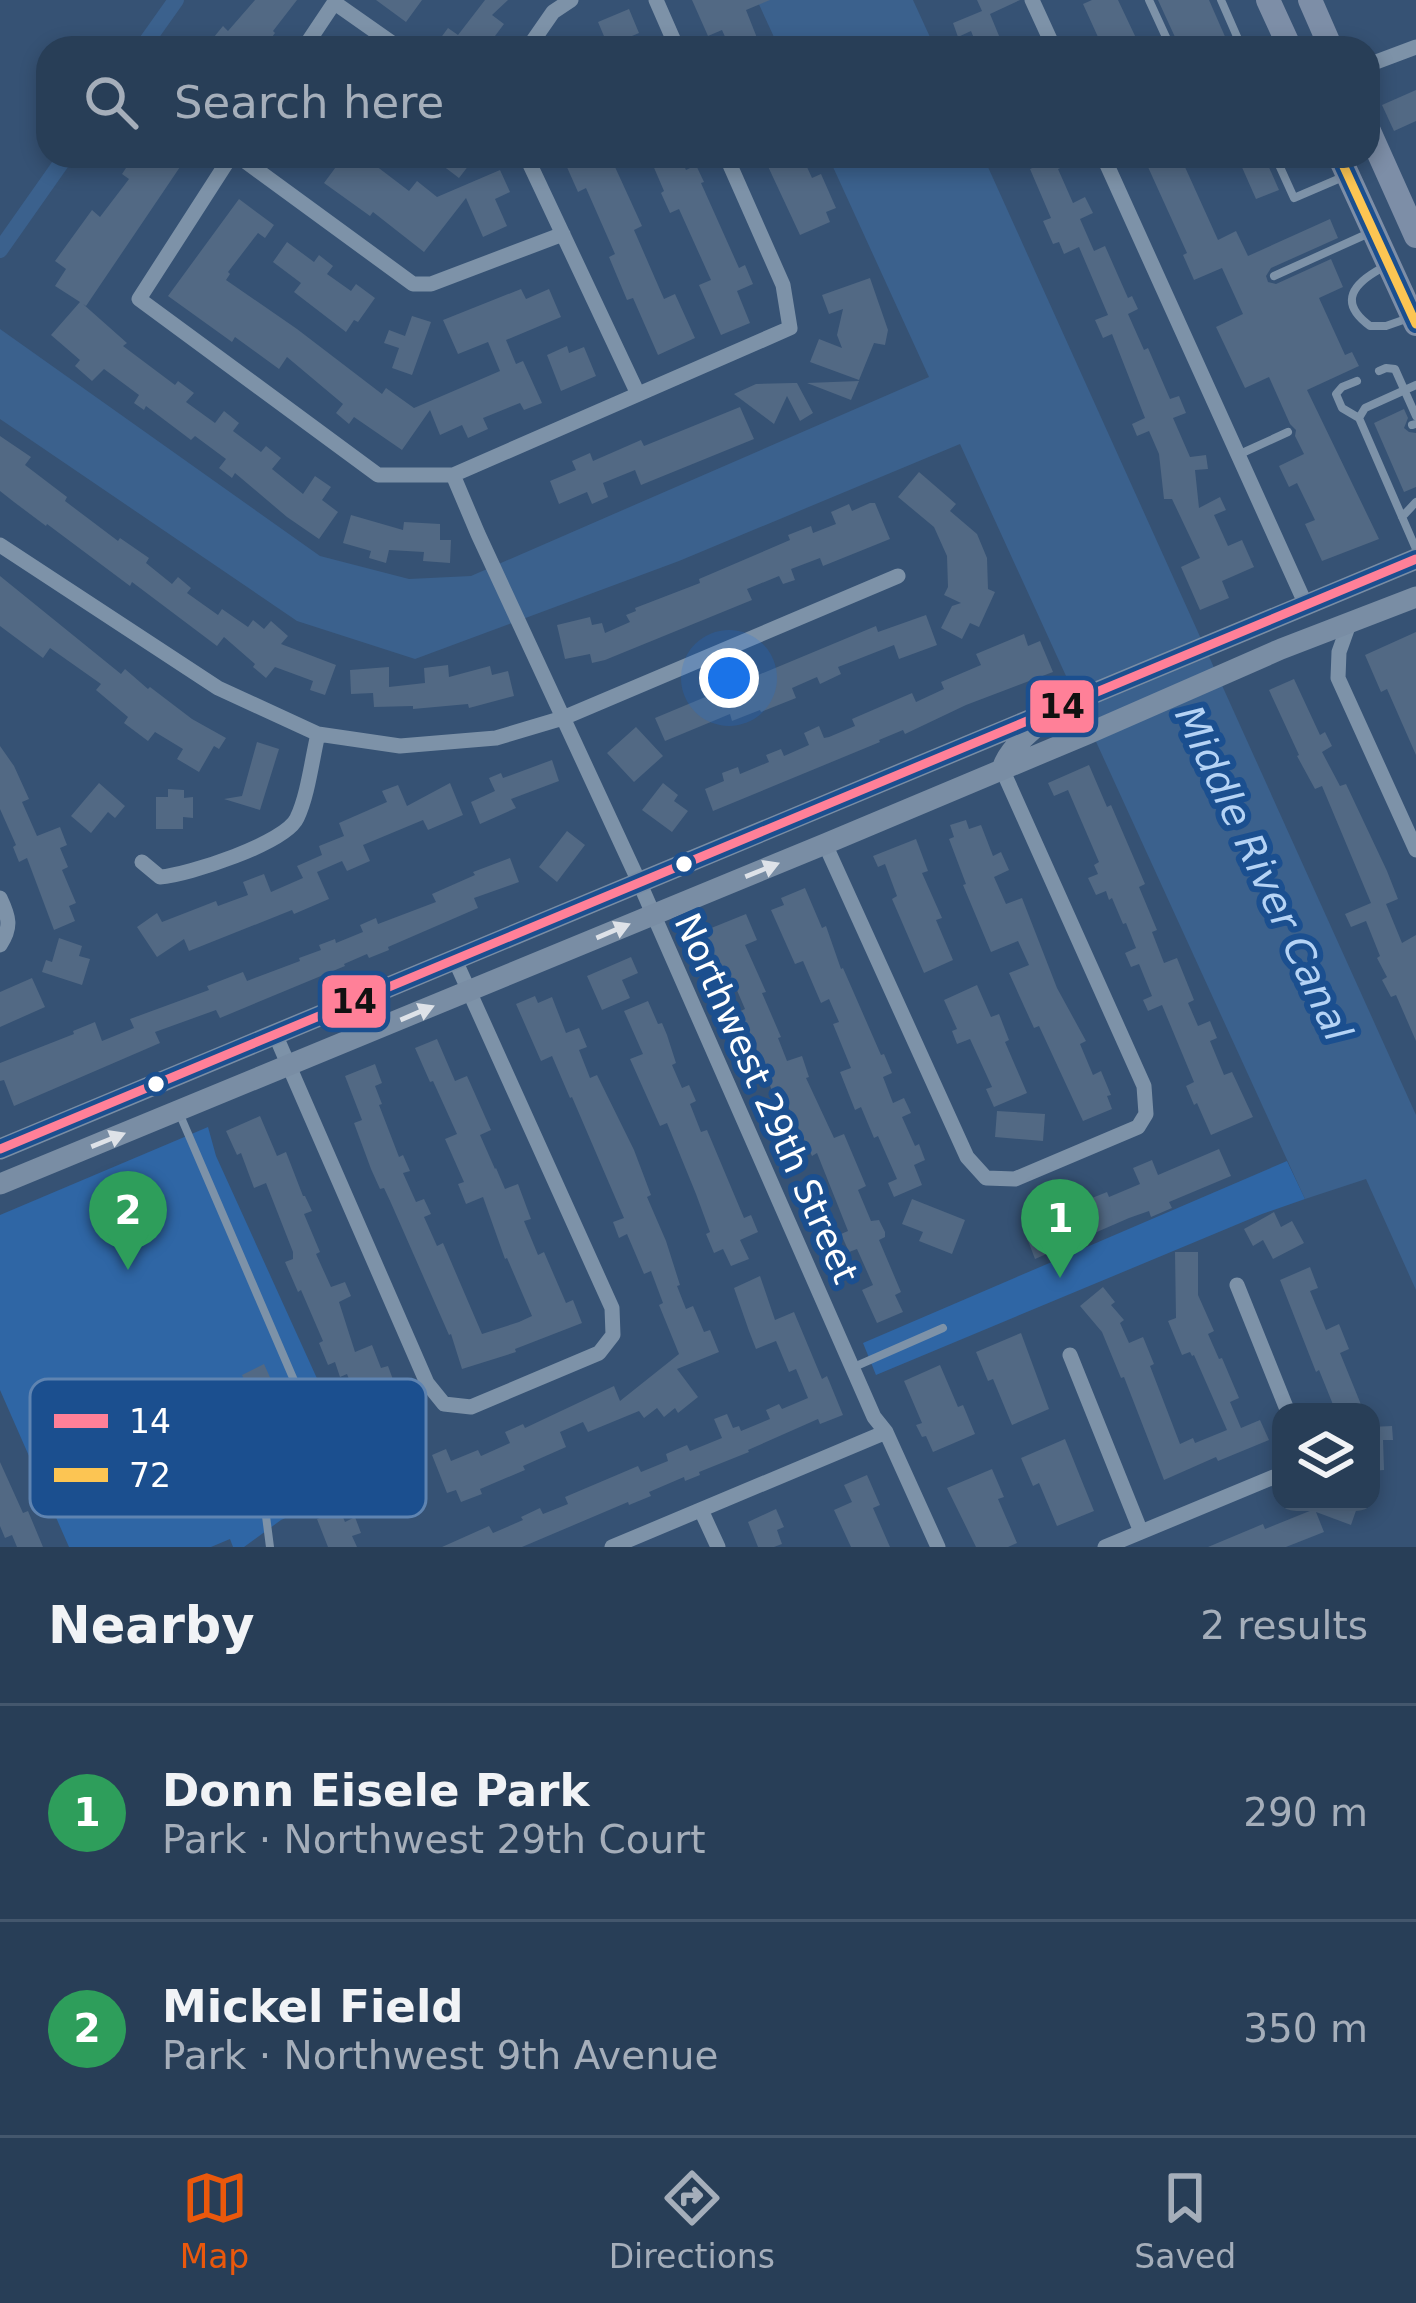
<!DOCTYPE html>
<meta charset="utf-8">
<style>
:root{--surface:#283e57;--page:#30455d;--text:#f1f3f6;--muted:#a5aeba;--line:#44576d;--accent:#ea580c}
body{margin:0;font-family:"DejaVu Sans",sans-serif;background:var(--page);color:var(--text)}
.controls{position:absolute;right:36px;bottom:36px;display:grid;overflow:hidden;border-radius:24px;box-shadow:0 6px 18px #0003}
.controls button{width:108px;height:108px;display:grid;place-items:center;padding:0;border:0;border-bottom:3px solid var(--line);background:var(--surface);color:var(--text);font:60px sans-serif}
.you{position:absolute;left:729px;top:678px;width:42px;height:42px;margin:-30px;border:9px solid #fff;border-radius:50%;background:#1a73e8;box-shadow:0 0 0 18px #1a73e833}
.badge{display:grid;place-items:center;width:78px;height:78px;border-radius:50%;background:var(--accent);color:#fff;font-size:39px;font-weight:700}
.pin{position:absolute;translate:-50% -99px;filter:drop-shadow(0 3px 6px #0008)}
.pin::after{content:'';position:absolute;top:63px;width:42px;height:36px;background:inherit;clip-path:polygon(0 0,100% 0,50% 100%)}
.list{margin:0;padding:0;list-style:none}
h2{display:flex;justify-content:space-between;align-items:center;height:156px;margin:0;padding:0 48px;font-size:51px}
h2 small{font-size:39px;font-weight:400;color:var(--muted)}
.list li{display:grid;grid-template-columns:78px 1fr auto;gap:36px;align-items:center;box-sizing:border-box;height:216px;padding:0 48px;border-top:3px solid var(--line)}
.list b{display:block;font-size:45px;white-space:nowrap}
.list p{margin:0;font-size:39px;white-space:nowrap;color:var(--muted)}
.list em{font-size:39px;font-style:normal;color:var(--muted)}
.icon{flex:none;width:66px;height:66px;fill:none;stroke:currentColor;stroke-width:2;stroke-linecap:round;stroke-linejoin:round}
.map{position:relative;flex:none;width:1416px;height:1547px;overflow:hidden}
.search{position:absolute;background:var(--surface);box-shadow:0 6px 18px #0003;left:36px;right:36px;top:36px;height:132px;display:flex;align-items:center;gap:30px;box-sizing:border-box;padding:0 42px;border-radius:36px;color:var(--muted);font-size:45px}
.sheet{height:588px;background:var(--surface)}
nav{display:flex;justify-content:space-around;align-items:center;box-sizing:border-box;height:168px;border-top:3px solid var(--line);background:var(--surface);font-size:33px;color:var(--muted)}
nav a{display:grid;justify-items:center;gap:6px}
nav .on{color:var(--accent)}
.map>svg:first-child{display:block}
</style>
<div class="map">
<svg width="1416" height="1547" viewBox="0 0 1416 1547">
<rect width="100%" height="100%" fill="#365274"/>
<path fill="#2f66a5" d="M208 1127 216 1156 364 1482 281 1520 244 1547H233L230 1539 211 1547H69L0 1390V1215Z
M1287 1161 1305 1199 1262 1214 876 1375 863 1343Z"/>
<path fill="#3b618d" d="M757 0H913L935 48H779Z
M828 156H983L1416 1115V1290L1366 1179 1305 1199 960 444 679 561 415 659 297 621 0 419V329L320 556 409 579 471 576 929 377Z"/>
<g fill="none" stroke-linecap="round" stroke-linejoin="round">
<path stroke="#3b618d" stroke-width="16" d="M142 48 176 0
M0 250 66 156"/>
</g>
<path fill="#526984" d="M255 0H297L273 31 275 33 264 48H205L223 26 228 31Z
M376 0H422L406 22Z
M485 0H508L492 15 504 24 486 48H444L437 43 448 28 458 35Z
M692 0H770L746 10 761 48H730L722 30 708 36Z
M977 0H1020L990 14 1004 48H978L971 31 958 37 953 23 982 11Z
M1092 0H1118L1136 38 1114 48H1103L1083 4Z
M1158 0H1209L1230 48H1180Z
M629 9 639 33 632 36 637 48H609L598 22Z
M1416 90V121L1394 131 1382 105Z
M127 156H181L175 163 180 167 86 306 83 304 127 343 123 346 175 385 178 381 194 393 186 402 215 423 224 411 239 423 233 431 261 452 266 446 281 458 272 469 303 494 315 476 331 487 322 500 338 512 319 539 287 517 235 473 232 478 219 468 226 459 195 436 191 440 146 406 144 410 134 403 139 395 104 369 92 381 75 366 80 360 51 335 80 302 55 286 66 269 55 261 92 210 100 217 129 179 122 174 126 168 121 165Z
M344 156H363L409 191 417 181 437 197 500 170 510 192 495 199 507 226 483 237 466 198 424 252 373 212 370 216 324 183Z
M430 156H476L459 178Z
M562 156H610L642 226 634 230 664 299 675 294 695 338 658 355 633 298 627 300 609 257 615 254 586 188 578 192Z
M649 156H680L686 170 696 165 704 182 701 183 739 268 745 265 753 284 737 291 750 323 721 335 699 285 711 280 679 209 670 213 661 193 664 191Z
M774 156H802L812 178 821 174 836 208 826 212 830 222 800 235 765 160Z
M1037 156H1089L1058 169 1073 203 1085 197 1093 213 1080 219 1094 251 1105 246 1128 298 1132 296 1138 309 1128 314 1144 350 1148 348 1170 399 1179 396 1186 413 1173 418 1190 457 1206 455 1208 469 1195 470 1199 508 1220 497 1226 510 1214 515 1228 546 1242 540 1254 567 1222 581 1229 598 1200 610 1181 567 1200 558 1172 499H1164L1159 454 1149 431 1137 436 1132 424 1145 418 1112 334 1103 338 1095 320 1108 315 1079 247 1064 254 1059 242 1053 244 1043 221 1051 218 1030 169 1041 164Z
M1143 156H1180L1218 240 1236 231 1248 256 1330 219 1338 238 1271 268 1266 276 1268 282 1276 284 1331 259 1343 287 1319 298 1345 355 1352 352 1359 366 1307 390 1379 539 1322 561 1305 524 1315 520 1297 483 1289 487 1279 466 1304 454 1295 436 1296 430 1290 424 1269 377 1245 388 1216 327 1243 314 1222 268 1194 280 1183 255 1187 253Z
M1237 156H1264L1279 190 1256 199Z
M239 199 274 225 265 238 258 233 228 272 230 274 226 280 297 329 382 394 386 388 414 408 500 371 488 342 458 354 443 320 521 289 526 299 549 289 561 317 506 340 516 364 523 361 542 403 524 410 520 403 483 418 488 429 468 438 462 425 440 435 430 410 402 450 354 417 349 424 336 413 343 404 287 357 279 369 235 337 232 342 168 296Z
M287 242 314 262 319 255 333 266 327 274 351 291 356 284 375 298 358 322 354 320 346 332 294 292 301 283 273 262Z
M870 278 888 330 885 345 874 343 859 380 810 362 819 339 842 348 837 335 843 309 829 314 822 295Z
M412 316 431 322 412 375 392 368 399 348 384 343 389 330 405 336Z
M567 346 569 353 584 347 596 376 561 391 547 355Z
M859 381 851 400 807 383Z
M793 383H797L813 413 800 421 787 396 774 424 734 394 756 384Z
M740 407 754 439 641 485 635 470 603 483 608 497 592 504 587 492 559 504 550 481 576 470 572 461 590 453 593 461 641 440 644 446Z
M1404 409 1408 418 1404 428 1409 432 1416 433V487L1404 492 1374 423Z
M0 436 31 457 25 465 67 497 65 501 118 541 120 538 149 558 146 563 172 584 178 577 191 588 187 593 218 615 222 609 248 627 253 620 264 629 271 621 288 636 281 644 336 665 325 695 310 690 313 681 275 667 266 678 253 667 255 664 224 637 217 646 132 582 130 586 47 524 46 526 14 502 0 491Z
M919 472 956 504 950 511 977 534 987 558 988 589 995 592 979 627 970 623 962 639 941 628 952 606 961 603 944 595 948 587 947 556 934 527 898 497Z
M870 503H875L890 539 823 566 820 558 791 569 795 580 783 584 779 576 747 589 752 600 605 660 592 663 590 654 565 659 557 625 590 617 592 625 602 623 605 633 630 622 626 615 636 611 635 608 700 583 699 579 790 540 788 535 811 526 813 533 836 524 831 512 849 504 852 511Z
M351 515 403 530 404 522 440 524V540H451L450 563 423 561 424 552 389 550 386 563 369 558 371 551 343 543Z
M0 576 121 674 125 669 148 689 150 687 192 719 226 738 219 749 214 746 199 772 177 759 183 749 155 732 148 741 124 723 128 717 96 690 101 684 50 648 43 658 0 626Z
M926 615 937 645 899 659 894 645 838 667 841 674 820 684 817 677 792 688 796 698 761 712 760 710 732 721 730 714 665 741 655 718 876 626 878 632Z
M1416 632V755L1387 689 1381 692 1365 655Z
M1024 634 1028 646 1040 641 1053 672 966 705 905 734 903 730 879 740 880 742 713 811 705 789 724 781 722 773 738 767 740 774 769 762 766 755 781 749 784 756 809 745 804 733 819 726 824 738 829 737 855 726 852 719 912 693 916 702 944 689 941 682 981 665 976 654Z
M448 665 449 677 490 666 492 675 508 671 514 696 469 708 468 704 413 709V706L374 707 373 693 351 694 350 670 389 667V687L425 683 424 668Z
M1294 679 1320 735 1325 732 1332 746 1322 752 1340 786 1346 784 1387 871 1398 899 1386 904 1402 943 1416 935V1041L1396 995 1391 997 1382 980 1387 977 1377 958 1380 956 1366 921 1351 927 1345 914 1371 903 1322 786 1315 789 1297 756 1299 755 1269 690Z
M636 727 663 756 634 782 607 753Z
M257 742 279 749 260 810 224 799 242 796Z
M0 746 14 766 29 799 22 802 37 836 60 827 67 845 60 848 68 867 62 870 76 903 69 906 75 921 54 930 27 858 19 862 13 847 16 845 0 809Z
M552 760 559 781 511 799 516 808 480 824 471 802 495 791 489 778 501 773 503 778Z
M1089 765 1107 807 1111 805 1145 884 1139 887 1157 930 1152 932 1164 963 1177 958 1194 1000 1188 1003 1198 1026 1210 1021 1217 1038 1210 1041 1224 1075 1232 1072 1253 1117 1211 1135 1197 1103 1194 1105 1186 1086 1194 1082 1162 1005 1148 1011 1143 1000 1152 996 1139 964 1131 967 1125 953 1136 948 1126 923 1123 924 1112 898 1109 900 1106 891 1096 895 1088 878 1098 874 1094 865 1099 862 1068 790 1054 796 1048 783Z
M99 783 125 806 115 818 108 812 91 833 71 816Z
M450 783 463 815 428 830 423 820 363 845 370 861 347 871 342 861 317 872 329 899 294 914 292 910 189 951 184 939 157 957 137 927 157 913 162 922 216 901 218 906 248 895 243 882 264 874 271 892 303 878 297 866 322 855 319 846 344 836 339 823 387 802 382 791 398 785 407 806Z
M663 783 678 795 674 801 688 811 672 832 642 810Z
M168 789 184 790V798L193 797V818L183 817V829H156V797H168Z
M966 820 969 829 981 825 993 856 1001 852 1009 870 994 877 1006 904 1022 898 1057 988 1086 1041 1080 1044 1093 1075 1101 1071 1111 1095 1107 1096 1112 1109 1083 1121 1039 1026 1034 1028 1009 973 1029 965 1018 941 991 952 963 885 966 884 949 839 954 837 950 825Z
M567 831 585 845 557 882 539 867Z
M916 839 928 871 922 873 942 918 936 920 953 960 924 973 892 899 897 896 885 864 878 867 873 856Z
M510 858 519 882 474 898 478 908 388 947 389 950 369 958 367 954 344 964 345 966 220 1018 216 1010 155 1032 160 1043 14 1106 4 1080 0 1081V1063L74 1034 73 1031 95 1022 102 1041 134 1028 130 1019 209 990 207 986 243 972 247 981 300 961 299 958 321 950 319 945 335 939 336 943 363 932 360 925 376 918 378 924 436 902 432 894 475 875 473 872Z
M805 888 822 928 826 926 841 969 843 968 881 1055 884 1054 892 1073 883 1077 893 1103 904 1098 911 1113 902 1117 915 1146 919 1144 925 1160 914 1165 922 1185 894 1197 888 1183 897 1179 878 1136 874 1138 861 1107 855 1110 840 1072 851 1068 833 1024 839 1022 829 999 821 1003 803 961 795 964 771 910 784 905 781 898Z
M746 914 757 940 745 945 766 992 762 993 781 1037 778 1038 787 1061 802 1056 809 1077 806 1078 834 1138 844 1134 866 1186 858 1190 871 1221 879 1220 885 1232V1237L879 1240 901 1292 895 1295 903 1312 877 1323 862 1290 873 1285 857 1249 849 1252 841 1234 848 1231 817 1153 812 1156 779 1088 772 1091 756 1048 751 1050 736 1013 745 1009 733 981 725 985 713 958 705 961 694 935Z
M59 938 82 946 79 956 90 959 82 985 42 972 46 960 52 962Z
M631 957 638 973 622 980 630 998 602 1010 587 976Z
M32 978 45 1007 0 1027V992Z
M977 985 991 1017 999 1014 1009 1040 1005 1042 1027 1093 994 1107 986 1089 992 1087 970 1039 957 1044 952 1031 957 1029 944 1000Z
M535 996 538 1003 552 997 566 1033 579 1028 587 1047 579 1050 590 1078 597 1075 634 1150 651 1195 647 1197 666 1241 680 1285 677 1286 686 1309 693 1306 704 1332 710 1330 719 1352 677 1369 698 1397 678 1413 675 1408 664 1417 657 1408 644 1418 639 1411 588 1432 583 1422 560 1432 566 1447 523 1466 525 1470 480 1489 482 1494 461 1502 456 1490 447 1493 432 1455 446 1449 451 1461 478 1450 481 1456 510 1443 505 1432 523 1424 525 1428 614 1386 620 1401 679 1354 659 1305 663 1303 651 1271 644 1274 627 1234 619 1238 613 1222 624 1218 572 1097 570 1098 552 1056 541 1061 516 1004Z
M648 1001 658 1024 662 1023 667 1035 676 1063 672 1065 682 1088 689 1085 696 1101 690 1104 701 1132 707 1130 744 1218 751 1215 758 1232 740 1240 749 1259 731 1266 723 1249 714 1253 706 1234 710 1232 696 1194 667 1123 660 1126 630 1059 643 1054 624 1011Z
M437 1039 455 1081 467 1076 491 1130 480 1135 495 1169 496 1168 505 1189 518 1184 531 1219 524 1221 538 1255 544 1252 566 1303 573 1300 582 1323 515 1349 516 1352 462 1369 451 1334 449 1335 391 1203 384 1188 380 1189 371 1169 354 1123 362 1120 345 1076 375 1064 382 1083 375 1086 382 1104 379 1105 399 1157 403 1155 410 1171 403 1173 416 1202 424 1199 431 1214 424 1217 437 1246 443 1243 482 1334 519 1322 532 1316 507 1258 505 1259 483 1197 466 1204 458 1184 464 1182 445 1139 457 1134 433 1081 430 1082 415 1048Z
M997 1111 1045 1114 1043 1141 995 1137Z
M260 1116 277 1156 286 1152 303 1196H305L312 1211 304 1214 320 1252 316 1254 331 1287 345 1282 351 1296 339 1302 355 1352 372 1345 381 1368 388 1366 395 1385 380 1390 390 1409 364 1419 347 1374 340 1377 335 1362 328 1365 319 1343 323 1341 301 1290 298 1292 285 1262 293 1259V1252L266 1183 254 1188 241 1153 237 1155 226 1131Z
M1219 1149 1231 1176 1169 1202 1172 1208 1151 1217 1149 1211 1129 1218 1035 1259 1024 1230 1033 1226 1028 1212 1082 1189 1087 1200 1107 1192 1109 1197 1140 1184 1133 1168 1152 1160 1158 1175Z
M912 1199 965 1220 952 1254 919 1241 923 1232 902 1224Z
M1274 1212 1281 1227 1292 1221 1304 1243 1273 1259 1263 1240 1253 1246 1244 1229Z
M1175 1252H1198V1295L1214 1331 1208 1334 1219 1359 1222 1358 1239 1398 1230 1402 1241 1428 1260 1420 1269 1440 1218 1461 1216 1457 1164 1480 1124 1377 1121 1378 1102 1332 1080 1306 1103 1287 1115 1302 1111 1305 1124 1320 1120 1323 1129 1343 1143 1337 1154 1364 1150 1366 1180 1444 1193 1438 1195 1443 1227 1430 1194 1355 1192 1356 1190 1352 1182 1355 1168 1321 1176 1318Z
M1310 1267 1318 1288 1310 1291 1326 1330 1339 1324 1349 1349 1340 1353 1362 1407 1350 1412H1336L1319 1370 1316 1372 1280 1280Z
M760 1276 775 1320 794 1312 822 1379 827 1376 843 1415 820 1424 818 1419 748 1450 749 1452 699 1472 700 1475 685 1481 684 1477 649 1492 651 1496 629 1505 628 1502 522 1547H442L489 1526 493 1533 523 1520 521 1517 540 1508 543 1514 568 1504 565 1497 638 1466 641 1472 668 1461 666 1454 687 1445 690 1451 722 1438 714 1419 727 1414 733 1428 739 1426 741 1431 770 1419 766 1410 779 1404 782 1409 808 1398 796 1369 789 1372 776 1341 756 1349 749 1331 734 1288Z
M1021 1333 1049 1409 1012 1425 993 1379 988 1381 976 1352Z
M264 1364 291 1424 268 1435 242 1375Z
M940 1365 958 1407 963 1405 975 1434 933 1452 926 1436 922 1437 916 1425 922 1423 904 1381Z
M1392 1426 1393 1440H1383L1384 1470 1371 1471V1427Z
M1065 1439 1094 1511 1057 1526 1039 1483 1033 1486 1021 1458Z
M0 1462 23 1513 28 1511 43 1547H17L12 1535 5 1538 0 1526Z
M992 1469 1004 1497 998 1499 1017 1543 1008 1547H976L947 1488Z
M867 1475 880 1505 873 1508 890 1547H851L834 1510 852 1502 844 1485Z
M1332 1502H1359L1351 1525 1316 1512 1324 1532 1286 1547H1208L1263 1524 1265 1529Z
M776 1509 784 1527 777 1530 782 1544 774 1547H758L748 1522Z
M340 1510 345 1522 355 1517 361 1533 352 1536 357 1547H328L317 1519Z"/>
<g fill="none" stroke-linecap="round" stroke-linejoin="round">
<path stroke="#7d92a8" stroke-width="8" d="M1149 0 1171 48
M1221 0 1242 48
M1275 156 1294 198 1343 177
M1382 268C1354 283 1337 302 1370 326H1386L1406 319
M1274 276 1367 234
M1379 371 1386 368 1395 369 1416 416
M1357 381 1342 387 1336 394 1342 408 1359 418
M1416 385 1365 408 1359 418 1416 549
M1412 425 1416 424
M1240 454 1288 432
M1402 517 1416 502
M180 1115 318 1436 282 1453 270 1463 263 1493 270 1547
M854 1367 943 1328"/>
<path stroke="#7d92a8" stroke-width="15" d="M656 0 677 48
M1032 0 1054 48
M335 3 399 48
M304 48 336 0
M528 48 553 12 571 0
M1368 65 1416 47
M231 156 139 299 378 475H453L790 328 783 285 726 156
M238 156 413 284H431L563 234
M526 156 638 394
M1103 156 1306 605
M453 475 478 534 640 884 874 1417 886 1432 938 1547
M0 545 218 688 318 734 400 746 496 738 563 718 898 576
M1349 624 1339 652 1338 678 1416 850
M825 844 967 1157 986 1178 1015 1179 1138 1127 1146 1114 1144 1086 1002 769
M142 862 160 877C188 875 286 843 297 818 308 795 312 759 318 734
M0 898C9 917 12 927 0 945
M275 1034 427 1383 444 1404 471 1407 599 1353 613 1335 612 1308 455 960
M1237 1285 1288 1412
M1070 1355 1141 1532
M701 1510 718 1547
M612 1547 886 1432
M1105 1547 1281 1474"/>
<path stroke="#798da4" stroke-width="21" d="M1002 769C1009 747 1030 733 1047 717
M0 1149 1416 559
M0 1184 825 844 1087 734 1281 649 1416 597"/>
<path stroke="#7d8ea7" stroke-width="24" d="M1268 0 1290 48
M1310 0 1331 48
M1368 129 1416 236
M1339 156 1416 324"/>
<g stroke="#1b4f8f" stroke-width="18">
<path id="bus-1" d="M0 1149 1416 559"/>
</g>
<g stroke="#1b4f8f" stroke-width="18">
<path id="bus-2" d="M1339 156 1416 324"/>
</g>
<use href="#bus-1" stroke="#ff8098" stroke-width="9"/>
<use href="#bus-2" stroke="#fcc553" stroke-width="9"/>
</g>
<defs><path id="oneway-solid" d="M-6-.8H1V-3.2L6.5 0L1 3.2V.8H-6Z" transform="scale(3)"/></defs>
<g fill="#dee2e8">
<use href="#oneway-solid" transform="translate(762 870) rotate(-22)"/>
<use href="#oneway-solid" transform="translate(613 931) rotate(-23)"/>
<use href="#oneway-solid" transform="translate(417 1013) rotate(-23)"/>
<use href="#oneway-solid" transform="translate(108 1140) rotate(-22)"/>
</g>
<g fill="#fff" stroke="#1b4f8f" stroke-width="4.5">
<circle cx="684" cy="864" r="10"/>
<circle cx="156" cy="1084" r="10"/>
</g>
<g text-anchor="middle" stroke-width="12" stroke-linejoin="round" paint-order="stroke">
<g font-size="36" fill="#fff" stroke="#1b4f8f">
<text transform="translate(767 1098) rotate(66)" y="13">Northwest 29th Street</text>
</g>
<g font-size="39" font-style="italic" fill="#b5d3f5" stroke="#1b4f8f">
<text transform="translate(1264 873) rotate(65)" y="14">Middle River Canal</text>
</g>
</g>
<rect x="30" y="1379" width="396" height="138" rx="18" fill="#1b4f8f" stroke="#5f84b1" stroke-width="3"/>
<rect x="54" y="1414" width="54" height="14" fill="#ff8098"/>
<rect x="54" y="1468" width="54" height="14" fill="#fcc553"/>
<g font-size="33" fill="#fff">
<text x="129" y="1433">14</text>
<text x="129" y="1487">72</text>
</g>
<g stroke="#1b4f8f" stroke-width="4.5">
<rect x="1028" y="678" width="68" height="57" rx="12" fill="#ff8098"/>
<rect x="320" y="973" width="68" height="57" rx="12" fill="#ff8098"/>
</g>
<g font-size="33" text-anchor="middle" font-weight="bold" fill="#111">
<text x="1062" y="718">14</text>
<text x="354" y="1013">14</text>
</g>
</svg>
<div class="controls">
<button><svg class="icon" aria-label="layers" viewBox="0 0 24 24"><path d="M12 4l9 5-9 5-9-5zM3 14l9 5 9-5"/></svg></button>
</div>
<div class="you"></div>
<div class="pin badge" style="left:1060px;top:1278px;background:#2e9e5b">1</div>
<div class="pin badge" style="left:128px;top:1270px;background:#2e9e5b">2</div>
<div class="search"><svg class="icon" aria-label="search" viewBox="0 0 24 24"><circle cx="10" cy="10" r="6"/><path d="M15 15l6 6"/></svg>Search here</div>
</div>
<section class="sheet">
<h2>Nearby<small>2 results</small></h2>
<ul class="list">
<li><span class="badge" style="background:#2e9e5b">1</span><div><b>Donn Eisele Park</b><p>Park · Northwest 29th Court</p></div><em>290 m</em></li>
<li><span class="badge" style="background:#2e9e5b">2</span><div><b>Mickel Field</b><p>Park · Northwest 9th Avenue</p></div><em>350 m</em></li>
</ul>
</section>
<nav>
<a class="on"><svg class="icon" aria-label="map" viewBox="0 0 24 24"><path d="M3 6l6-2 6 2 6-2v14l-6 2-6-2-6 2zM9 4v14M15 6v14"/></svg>Map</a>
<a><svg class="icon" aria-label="directions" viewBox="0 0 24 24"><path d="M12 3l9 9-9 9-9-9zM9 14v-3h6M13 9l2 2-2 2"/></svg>Directions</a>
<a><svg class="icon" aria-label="saved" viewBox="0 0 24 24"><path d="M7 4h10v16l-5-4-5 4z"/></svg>Saved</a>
</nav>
